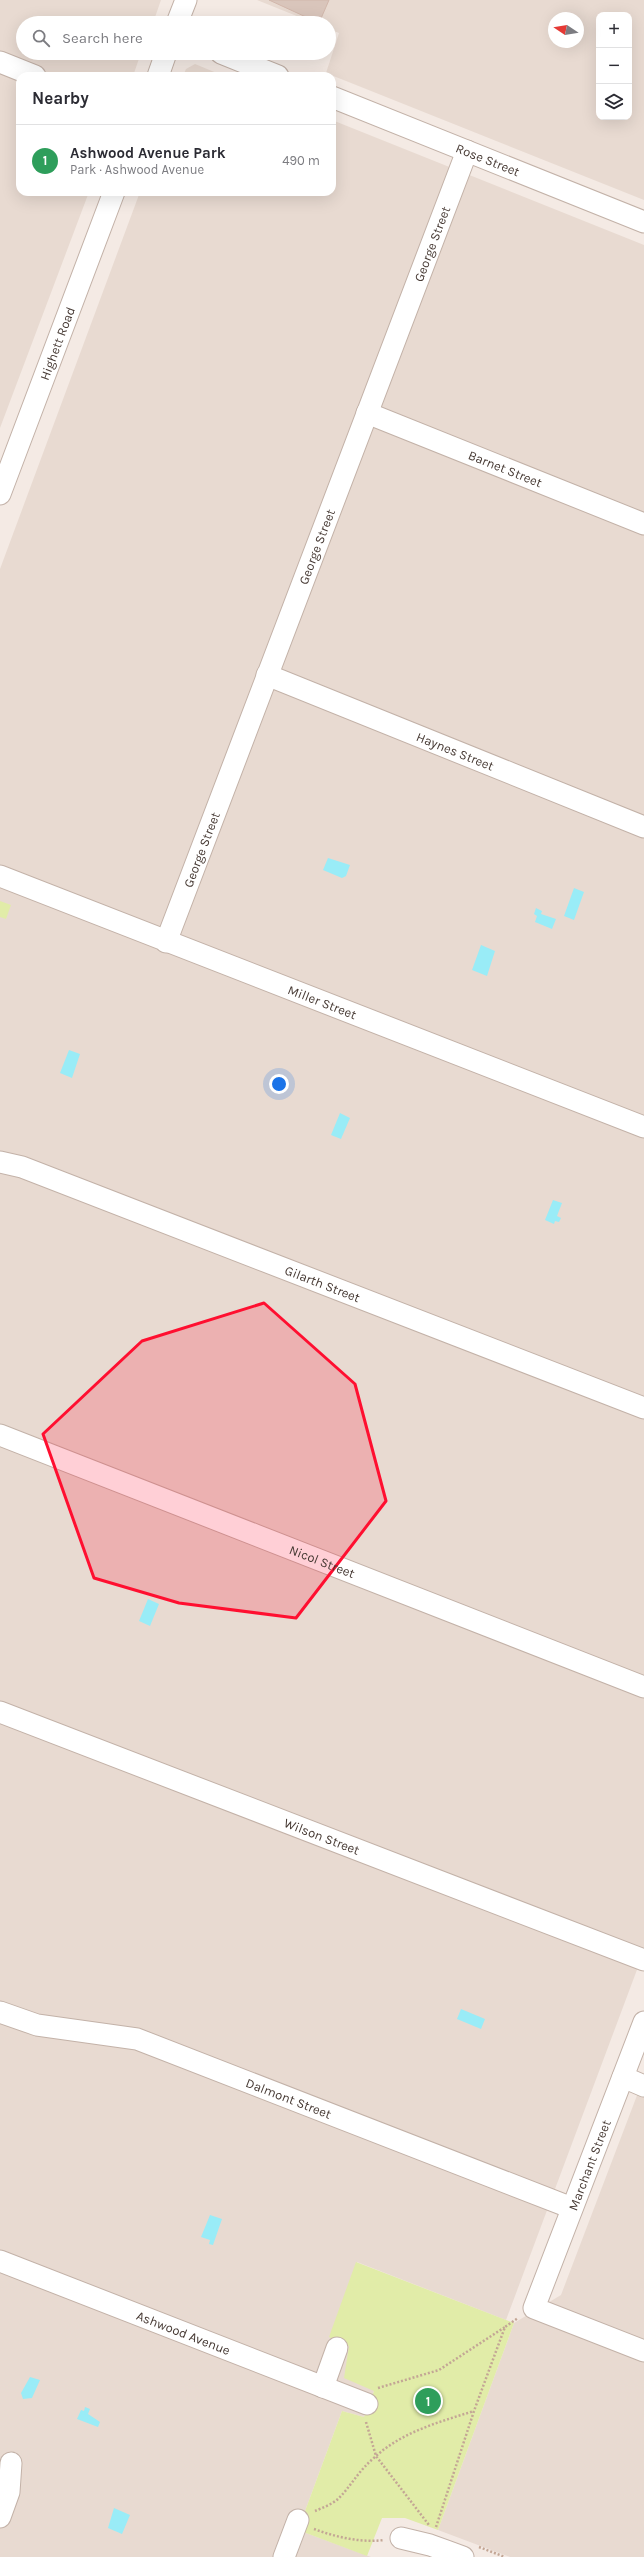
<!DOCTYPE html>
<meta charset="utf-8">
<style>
:root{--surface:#fff;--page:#f2f2f3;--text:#2b2b33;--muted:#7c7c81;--line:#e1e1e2;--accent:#ff0f30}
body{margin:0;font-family:Karla,sans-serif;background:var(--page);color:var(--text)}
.controls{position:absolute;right:12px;top:12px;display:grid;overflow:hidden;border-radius:8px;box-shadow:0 4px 16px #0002}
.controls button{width:36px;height:36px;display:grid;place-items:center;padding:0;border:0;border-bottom:1px solid var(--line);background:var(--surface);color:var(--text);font:20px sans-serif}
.compass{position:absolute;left:548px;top:12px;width:36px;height:36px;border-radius:50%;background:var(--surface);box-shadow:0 4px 16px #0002;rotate:282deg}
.you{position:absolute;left:279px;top:1084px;width:14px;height:14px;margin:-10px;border:3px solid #fff;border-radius:50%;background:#1a73e8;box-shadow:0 0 0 6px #1a73e833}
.badge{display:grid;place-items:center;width:26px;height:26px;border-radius:50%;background:var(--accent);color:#fff;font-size:13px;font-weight:700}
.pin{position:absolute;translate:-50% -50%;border:2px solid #fff;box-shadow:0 1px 4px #0006}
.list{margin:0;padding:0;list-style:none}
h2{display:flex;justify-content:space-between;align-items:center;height:52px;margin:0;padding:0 16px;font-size:17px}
h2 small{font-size:13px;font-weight:400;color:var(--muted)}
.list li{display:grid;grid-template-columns:26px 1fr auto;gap:12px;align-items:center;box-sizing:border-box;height:72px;padding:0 16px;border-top:1px solid var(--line)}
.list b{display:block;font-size:15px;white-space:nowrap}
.list p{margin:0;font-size:13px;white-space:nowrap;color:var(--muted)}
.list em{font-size:13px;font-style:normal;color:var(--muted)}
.icon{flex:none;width:22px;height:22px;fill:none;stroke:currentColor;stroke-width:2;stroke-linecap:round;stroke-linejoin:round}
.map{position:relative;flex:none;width:644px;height:2557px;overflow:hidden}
.search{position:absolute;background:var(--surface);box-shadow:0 4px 16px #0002;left:16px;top:16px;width:320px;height:44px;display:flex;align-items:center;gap:10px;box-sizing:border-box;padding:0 14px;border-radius:22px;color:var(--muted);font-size:15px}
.panel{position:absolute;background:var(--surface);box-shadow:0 4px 16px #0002;left:16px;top:72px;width:320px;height:124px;border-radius:12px}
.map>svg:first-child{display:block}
</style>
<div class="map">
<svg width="644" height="2557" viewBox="0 0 644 2557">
<rect width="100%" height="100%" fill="#f4eae4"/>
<path fill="#e8dad1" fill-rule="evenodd" d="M0 0H161L153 23H23V53H141L133 76H20V192H89L0 428Z
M257 0H644V200L326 73 339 33 329 29V23H314ZM599 15H629V117H599ZM554 18H578V42H554Z
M195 64 224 76H183L186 69Z
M332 120 644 245V1951L506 2320 357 2262 349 2346 374 2391 364 2417 342 2411 298 2530 371 2557H0V569L140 192H332Z
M644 2077V2557H510L438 2530 514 2323 561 2295Z"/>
<path fill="#e1eca8" d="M0 901 11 905 6 919 0 917Z
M356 2262 514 2323 438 2530 405 2518H382L367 2556 298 2530 342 2411 364 2417 374 2391 344 2378 349 2346 329 2337Z"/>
<path fill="#99ecf7" d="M328 858 350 865 346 876 342 878 323 870Z
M574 888 584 892 574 920 564 916Z
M536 908 542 911 541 914 556 919 552 929 535 922 537 916 534 914Z
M481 945 495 951 487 976 472 970Z
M69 1050 80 1054 72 1078 60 1073Z
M340 1113 350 1118 341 1139 331 1135Z
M553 1200 562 1203 557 1216 561 1218 559 1222 555 1221 554 1224 545 1220Z
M148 1599 159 1604 150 1626 139 1621Z
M461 2009 485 2019 481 2029 457 2019Z
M210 2215 222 2219 213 2245 209 2244 210 2240 201 2237Z
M30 2377 40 2380 32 2398 23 2399 21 2393Z
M85 2407 90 2409 88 2414 100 2422 98 2427 77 2419 81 2410 84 2411Z
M114 2508 130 2515 122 2534 108 2528Z"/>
<path fill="#d9c5bb" stroke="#d2b7ab" d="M269 0H329L319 23Z"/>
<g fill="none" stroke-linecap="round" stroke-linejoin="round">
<g stroke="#c3b2a8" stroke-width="23">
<g id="minor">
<path d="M177 23 186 0"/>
<path d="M221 53 278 76"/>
<path d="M0 62 35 76"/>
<path d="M158 76 166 53"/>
<path id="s1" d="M332 97 644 222"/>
<path id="s2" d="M367 413 644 524"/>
<path id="s3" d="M0 494 114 192"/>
<path id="s4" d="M267 675 644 827"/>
<path id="s5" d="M0 876 644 1127"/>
<path id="s6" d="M166 942 467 151"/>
<path id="s7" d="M0 1162 22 1167 644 1408"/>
<path id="s8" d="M0 1435 644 1687"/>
<path id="s9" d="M0 1712 644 1960"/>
<path id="s10" d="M0 2012 37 2025 137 2039 572 2208"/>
<path d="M644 2022 534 2308 644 2351"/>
<path d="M623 2077 644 2086"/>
<path id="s11" d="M0 2261 367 2404"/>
<path d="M323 2387 337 2348"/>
<path d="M0 2517 9 2492 11 2463"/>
<path d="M401 2538 430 2545 463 2557"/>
<path d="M284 2557 298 2520"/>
</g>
</g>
<path stroke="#c3a695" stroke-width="2.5" stroke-dasharray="2 2" stroke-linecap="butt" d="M378 2388 439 2370 505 2327
M366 2422 376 2456 429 2525
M315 2511C322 2508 333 2504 339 2498 351 2486 359 2470 375 2457 402 2432 439 2422 474 2411
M436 2527 474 2411 505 2327 518 2318
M314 2529C336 2537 360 2543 384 2540
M479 2547 505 2557"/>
<use href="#minor" stroke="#fff" stroke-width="21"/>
</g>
<path fill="#ff0f30" fill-opacity="0.2" stroke="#ff0f30" stroke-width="3" stroke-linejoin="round" d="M264 1303 355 1384 386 1501 296 1618 179 1603 94 1578 43 1434 142 1341Z"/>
<g text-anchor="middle" stroke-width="3.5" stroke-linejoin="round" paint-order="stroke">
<g font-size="13" fill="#463933" stroke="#fff">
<text dy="5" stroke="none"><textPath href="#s1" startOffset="168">Rose Street</textPath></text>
<text dy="5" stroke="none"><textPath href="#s6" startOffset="747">George Street</textPath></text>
<text dy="5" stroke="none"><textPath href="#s3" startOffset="161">Highett Road</textPath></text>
<text dy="5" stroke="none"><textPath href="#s2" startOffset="149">Barnet Street</textPath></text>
<text dy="5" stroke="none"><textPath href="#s6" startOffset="423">George Street</textPath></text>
<text dy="5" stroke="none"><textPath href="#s4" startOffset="203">Haynes Street</textPath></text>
<text dy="5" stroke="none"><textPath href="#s6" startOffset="99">George Street</textPath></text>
<text dy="5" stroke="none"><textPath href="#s5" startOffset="346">Miller Street</textPath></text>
<text dy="5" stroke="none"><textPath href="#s7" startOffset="345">Gilarth Street</textPath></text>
<text dy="5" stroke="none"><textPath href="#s8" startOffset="346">Nicol Street</textPath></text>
<text dy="5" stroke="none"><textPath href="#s9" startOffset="345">Wilson Street</textPath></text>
<text dy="5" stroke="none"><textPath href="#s10" startOffset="303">Dalmont Street</textPath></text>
<text transform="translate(589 2165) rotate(-69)" y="5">Marchant Street</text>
<text dy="5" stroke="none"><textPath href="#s11" startOffset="197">Ashwood Avenue</textPath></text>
</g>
</g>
</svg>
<div class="controls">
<button>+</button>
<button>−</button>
<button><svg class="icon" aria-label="layers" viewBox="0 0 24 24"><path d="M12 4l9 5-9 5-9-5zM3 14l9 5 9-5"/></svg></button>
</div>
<svg class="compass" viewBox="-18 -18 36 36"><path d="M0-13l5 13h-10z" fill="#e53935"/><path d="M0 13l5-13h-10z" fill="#7c7c81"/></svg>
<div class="you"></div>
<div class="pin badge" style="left:428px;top:2401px;background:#2e9e5b">1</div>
<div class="search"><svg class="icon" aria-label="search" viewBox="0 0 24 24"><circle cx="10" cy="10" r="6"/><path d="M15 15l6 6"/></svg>Search here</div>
<section class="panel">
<h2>Nearby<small></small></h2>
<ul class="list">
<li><span class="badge" style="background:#2e9e5b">1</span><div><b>Ashwood Avenue Park</b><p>Park · Ashwood Avenue</p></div><em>490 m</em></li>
</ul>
</section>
</div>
